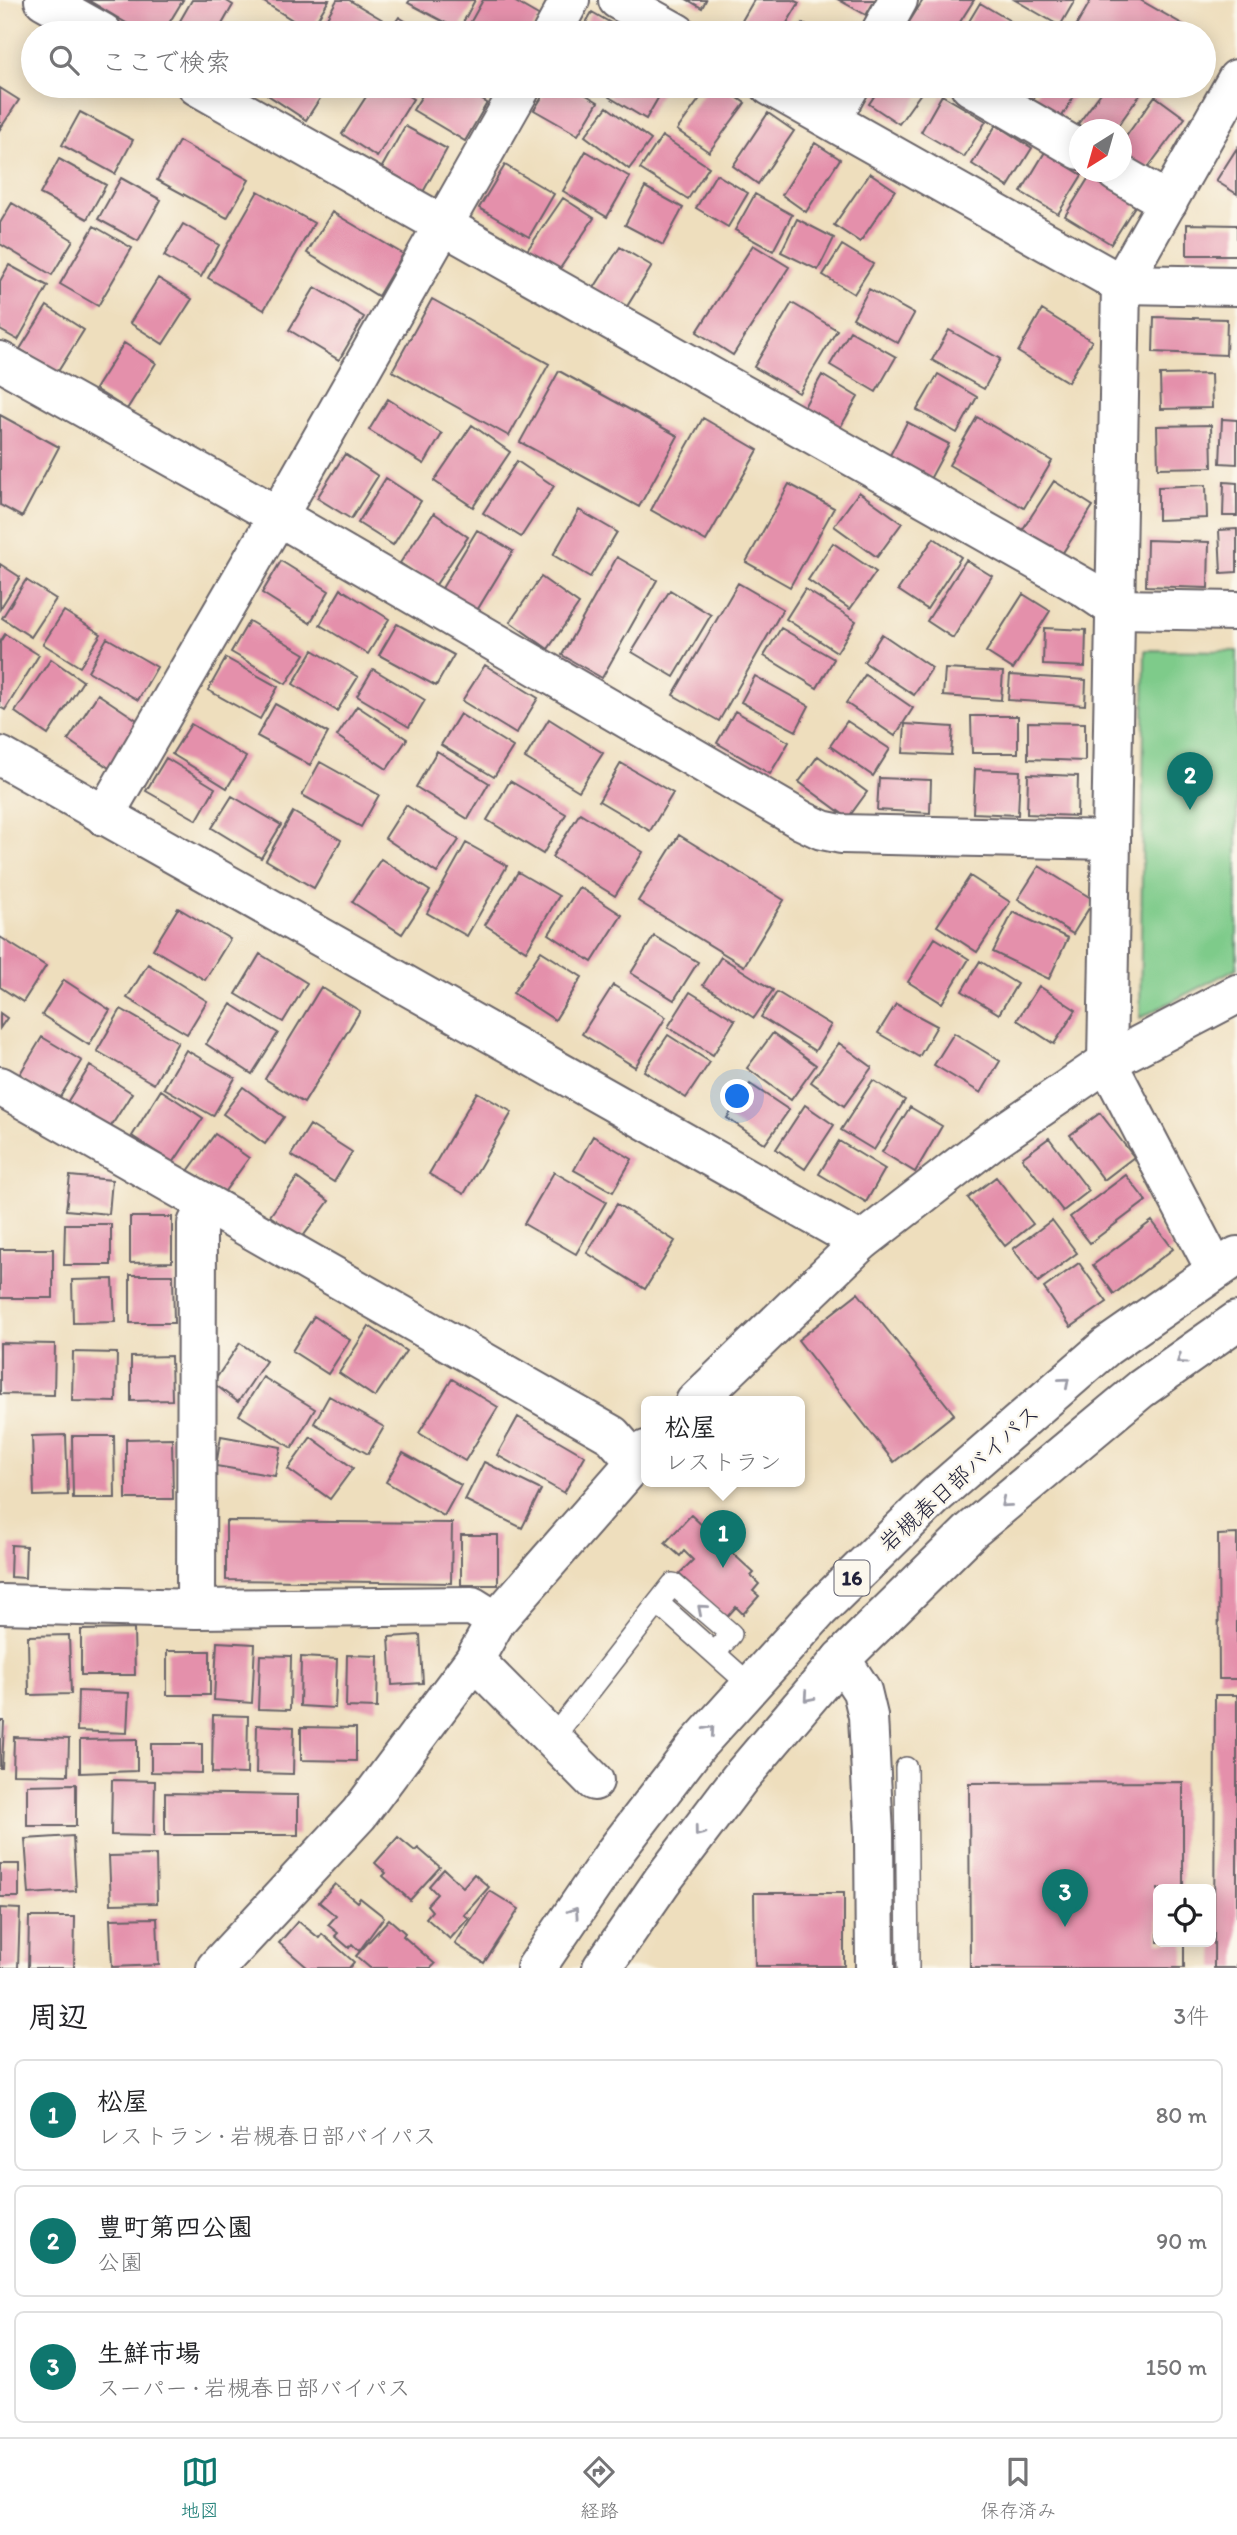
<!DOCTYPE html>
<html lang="ja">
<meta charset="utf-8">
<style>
:root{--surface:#fff;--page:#f6f6f6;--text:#202124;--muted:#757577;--line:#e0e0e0;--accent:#0f766e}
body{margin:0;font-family:Itim,"Klee One",sans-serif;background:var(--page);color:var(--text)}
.controls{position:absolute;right:21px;bottom:21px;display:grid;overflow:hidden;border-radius:10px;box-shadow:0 4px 18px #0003}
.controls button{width:63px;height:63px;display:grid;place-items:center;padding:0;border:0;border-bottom:2px solid var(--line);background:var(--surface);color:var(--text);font:35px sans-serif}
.compass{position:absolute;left:1069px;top:119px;width:63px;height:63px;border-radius:50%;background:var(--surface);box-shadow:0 4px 18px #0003;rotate:217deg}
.you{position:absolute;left:738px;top:1097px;width:24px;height:24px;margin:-18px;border:5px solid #fff;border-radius:50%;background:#1a73e8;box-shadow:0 0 0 10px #1a73e833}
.badge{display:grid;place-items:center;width:46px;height:46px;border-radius:50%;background:var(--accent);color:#fff;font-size:23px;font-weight:700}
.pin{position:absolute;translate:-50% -58px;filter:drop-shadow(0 2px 4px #0008)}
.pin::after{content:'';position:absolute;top:37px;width:24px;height:21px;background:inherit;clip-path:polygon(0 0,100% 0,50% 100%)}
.popup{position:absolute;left:641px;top:1396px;width:164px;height:91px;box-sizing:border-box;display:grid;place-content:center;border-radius:10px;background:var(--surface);filter:drop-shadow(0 2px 5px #0005);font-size:23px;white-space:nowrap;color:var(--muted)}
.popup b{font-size:26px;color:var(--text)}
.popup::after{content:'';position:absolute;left:50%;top:100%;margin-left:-14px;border:14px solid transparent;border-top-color:var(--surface)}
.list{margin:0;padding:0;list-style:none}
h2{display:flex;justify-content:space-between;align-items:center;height:91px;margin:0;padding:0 28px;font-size:30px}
h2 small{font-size:23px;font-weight:400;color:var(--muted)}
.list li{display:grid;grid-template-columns:46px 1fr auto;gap:21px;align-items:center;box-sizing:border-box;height:112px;margin:0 14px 14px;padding:0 14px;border:2px solid var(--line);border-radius:10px}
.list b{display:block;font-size:26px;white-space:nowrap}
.list p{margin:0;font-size:23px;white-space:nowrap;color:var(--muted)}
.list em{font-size:23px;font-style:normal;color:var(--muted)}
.icon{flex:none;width:38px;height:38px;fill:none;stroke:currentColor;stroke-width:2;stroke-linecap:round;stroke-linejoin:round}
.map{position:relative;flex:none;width:1237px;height:1968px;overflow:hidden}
.search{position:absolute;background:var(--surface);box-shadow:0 4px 18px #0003;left:21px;right:21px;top:21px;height:77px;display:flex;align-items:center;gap:18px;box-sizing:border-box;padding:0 24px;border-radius:38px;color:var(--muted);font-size:26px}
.sheet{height:469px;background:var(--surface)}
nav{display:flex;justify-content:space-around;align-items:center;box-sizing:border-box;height:98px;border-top:2px solid var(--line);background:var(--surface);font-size:19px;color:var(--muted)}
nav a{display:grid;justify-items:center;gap:4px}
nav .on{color:var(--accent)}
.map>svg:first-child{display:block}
</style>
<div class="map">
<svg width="1237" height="1968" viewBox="0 0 1237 1968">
<rect width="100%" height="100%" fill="#fbf7ec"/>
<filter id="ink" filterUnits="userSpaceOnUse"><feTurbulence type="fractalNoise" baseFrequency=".0143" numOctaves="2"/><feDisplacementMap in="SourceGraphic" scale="14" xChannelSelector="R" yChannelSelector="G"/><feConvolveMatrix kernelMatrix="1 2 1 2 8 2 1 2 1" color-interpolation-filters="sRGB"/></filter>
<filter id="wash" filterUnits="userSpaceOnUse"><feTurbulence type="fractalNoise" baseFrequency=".00686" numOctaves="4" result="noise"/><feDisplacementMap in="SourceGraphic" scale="28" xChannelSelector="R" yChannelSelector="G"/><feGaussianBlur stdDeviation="1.57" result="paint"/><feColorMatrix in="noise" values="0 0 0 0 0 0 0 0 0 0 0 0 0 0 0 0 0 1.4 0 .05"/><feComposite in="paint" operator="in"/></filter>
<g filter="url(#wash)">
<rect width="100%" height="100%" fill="#eedebd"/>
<path fill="#7ecb8a" stroke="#507662" stroke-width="2" d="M1145 650 1237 651V968L1140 1018Z"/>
<g id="blocks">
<path fill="#e490ab" d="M88 0H183L163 33H143Z
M192 0H225L233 5 217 33H173Z
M266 0H329L310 31 264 2Z
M337 0H349L383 20 375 33H318Z
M410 0H475L459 30 408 3Z
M483 0H512L540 16 530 33H467L465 32Z
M688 0H706L702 8Z
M754 0H793L799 3 781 33H739L736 31Z
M839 0H875L866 15Z
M923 0H974L953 33H916L906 27Z
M1015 0H1075L1060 26Z
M1091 0H1140L1198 33H1084L1075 28Z
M980 3 1012 22 1005 33H962Z
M592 12 628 33H580Z
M399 17 424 33H388Z
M802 23 820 33H796Z
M270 24 285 33H265Z
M1023 27 1034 33H1019Z
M254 86H328L306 120Z
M373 86H393L413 99 377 157 342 134Z
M428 86H459L487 103 465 141 413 110Z
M549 86H571L598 102 578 135 534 110Z
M615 86H665L646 119 609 97Z
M709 86H721L745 103 709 152 677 130Z
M881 86H926L899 124 869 104Z
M1004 86H1033L1026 99Z
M1041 86H1080L1061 118 1032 100Z
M1106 86H1127L1140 95 1115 130H1085L1078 124Z
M0 88 19 100 0 129Z
M942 95 986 121 964 157 921 132Z
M1155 96 1185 118 1146 170 1122 152V142Z
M607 107 651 140 629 169 585 136Z
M80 112 133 140 115 174 62 145Z
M768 113 794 131 758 184 733 166Z
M996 125 1032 148 1008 187 972 164Z
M405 126 447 149 423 192 382 167Z
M662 136 709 167 688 199 640 169Z
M179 141 249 180 227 218 157 180Z
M815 143 840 159 806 212 782 195Z
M1237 148V194L1216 181Z
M586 151 630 177 607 217 563 191Z
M1045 152 1082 175 1058 214 1021 192Z
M59 159 106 185 87 219 40 194Z
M505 165 554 194 529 237 479 208Z
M870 173 895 190 860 242 834 225Z
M716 174 748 193 728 227 696 208Z
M1091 174 1137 203 1111 244 1065 216Z
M121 178 161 200 138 241 98 219Z
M645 187 683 208 663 245 625 225Z
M258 191 314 223 264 310 208 278Z
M755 194 792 215 773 251 735 230Z
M563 198 594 218 557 273 526 252Z
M12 203 73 240 52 275 0 244V223Z
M332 212 403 254 378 296 307 253Z
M797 219 834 238 818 270 781 252Z
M183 224 219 245 201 277 164 256Z
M1187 224 1237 225V255H1187Z
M94 226 132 248 98 306 60 284Z
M753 245 789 267 733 355 697 332Z
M842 245 873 264 854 294 823 275Z
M620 247 652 266 626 308 594 288Z
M9 265 48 286 18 340 0 330V281Z
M158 278 192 299 163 344 130 323Z
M315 287 364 317 339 360 289 330Z
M869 289 914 314 898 343 853 318Z
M432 299 549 364 509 436 392 371Z
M792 303 837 330 799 393 754 367Z
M47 306 84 330 57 373 20 349Z
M1042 310 1092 341 1068 382 1018 352Z
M1154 317 1227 319 1226 355 1153 352Z
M949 330 1000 359 984 389 932 360Z
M850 331 896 357 876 392 830 365Z
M124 343 156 363 127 409 95 389Z
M559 371 678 436 639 507 520 442Z
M938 374 977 397 957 433 917 410Z
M1211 374 1212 408 1161 409 1160 375Z
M822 375 858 397 840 428 804 407Z
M388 399 442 434 424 464 369 430Z
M0 415 59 447 22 517 0 505Z
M977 417 1052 461 1024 508 949 465Z
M703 418 758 450 706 541 651 510Z
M1222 419 1237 420V464L1220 463Z
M907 422 949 444 929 481 888 459Z
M472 425 510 452 473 507 434 481Z
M1211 425 1212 467 1158 468 1157 426Z
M345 454 378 476 351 519 317 498Z
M517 461 554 486 521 537 483 513Z
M386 478 421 501 393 545 358 523Z
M1054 481 1093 506 1060 557 1021 532Z
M1224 482 1237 483V516H1223Z
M789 484 834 508 790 587 746 562Z
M1206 485 1207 518 1158 520V487Z
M859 492 902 523 877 557 834 526Z
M579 510 617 532 590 577 553 555Z
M434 513 468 537 435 586 400 563Z
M1237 529V572L1221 573 1219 530Z
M477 530 513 551 476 612 441 590Z
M934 538 961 557 927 609 898 590Z
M1147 540 1209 542 1208 588 1146 586Z
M833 543 876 572 850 609 808 580Z
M617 557 657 580 602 678 562 655Z
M966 560 992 576 953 638 927 621Z
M281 561 329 591 310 623 262 593Z
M0 564 20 577 0 609Z
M541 577 579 604 548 649 510 622Z
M26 580 56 599 31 637 2 618Z
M738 583 783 609 719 721 673 695Z
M341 589 389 619 368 654 320 625Z
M805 589 856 621 837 652 786 619Z
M670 590 711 615 674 677 632 652Z
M1023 594 1050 611 1013 669 986 652Z
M64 611 101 634 80 667 43 644Z
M249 621 305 654 286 684 231 652Z
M397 624 454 655 436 686 379 655Z
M781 628 834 659 817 688 764 656Z
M1044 628 1086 630 1085 667 1043 665Z
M5 634 39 655 5 710 0 707V642Z
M882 634 932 668 914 695 864 662Z
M107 638 157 667 138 700 88 671Z
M313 650 358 677 337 711 293 684Z
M226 658 278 687 260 719 208 690Z
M51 659 83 681 48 735 15 712Z
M485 665 538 698 516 734 462 701Z
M373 669 425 700 409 727 357 696Z
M945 669 1003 672 1001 700 943 696Z
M865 675 913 708 895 736 846 703Z
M1010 675 1086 680 1085 705 1008 700Z
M755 676 809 706 796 731 741 702Z
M98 694 143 724 112 770 68 740Z
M275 704 328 733 310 765 257 736Z
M357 706 407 739 387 769 337 736Z
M735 711 789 742 770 774 717 743Z
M460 714 513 747 494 777 441 745Z
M971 716H1018V753H972Z
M549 719 603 753 579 791 525 758Z
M847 721 890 749 873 776 830 746Z
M1028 722 1085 723V761L1028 759Z
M191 724 246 757 227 788 172 754Z
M905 724 953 727 951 755 903 753Z
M437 751 489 783 468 819 416 787Z
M818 756 867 792 848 818 799 782Z
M166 758 215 788 197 820 146 791Z
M320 762 379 795 361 827 302 795Z
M621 763 673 793 650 831 599 801Z
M975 769 1020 771 1018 815 973 813Z
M1028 774 1078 776 1077 816 1027 814Z
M879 778 931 780 930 813 877 810Z
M510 781 566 814 543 854 487 820Z
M232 796 281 825 261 858 212 828Z
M406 805 459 840 437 873 385 838Z
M293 812 341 840 314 888 266 860Z
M580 813 643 852 615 896 552 857Z
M679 835 784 900 744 966 638 901Z
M466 843 507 866 467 936 427 913Z
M381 859 430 891 402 934 352 902Z
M1039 866 1094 900 1073 934 1018 899Z
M518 872 559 896 526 951 485 925Z
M970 876 1010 902 977 952 937 926Z
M579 887 622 915 592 962 549 934Z
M178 908 230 939 205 980 153 949Z
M1013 912 1068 938 1049 979 993 952Z
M654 936 698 962 674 1000 631 973Z
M0 937 46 966 23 1002 0 987Z
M935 938 969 959 942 1003 908 982Z
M541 951 582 977 555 1020 513 993Z
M260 954 307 983 283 1022 236 994Z
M721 957 773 990 754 1018 703 985Z
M980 961 1017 984 999 1014 962 991Z
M148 964 207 1001 187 1034 127 998Z
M64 980 110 1010 89 1045 42 1015Z
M613 985 666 1017 635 1067 582 1034Z
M1039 986 1076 1010 1054 1044 1017 1020Z
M321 987 360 1011 304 1103 265 1079Z
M690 992 735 1020 713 1055 668 1027Z
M777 992 831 1025 815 1051 761 1017Z
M231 1004 278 1033 252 1074 206 1044Z
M896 1004 937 1026 919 1057 878 1033Z
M121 1009 178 1042 154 1084 97 1051Z
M0 1013 7 1018 0 1028Z
M773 1033 816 1065 791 1100 747 1068Z
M954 1033 1000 1061 981 1093 934 1065Z
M668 1035 710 1062 686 1098 644 1071Z
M42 1037 82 1061 57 1102 18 1077Z
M839 1043 872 1067 844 1106 811 1082Z
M186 1050 235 1078 213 1116 164 1088Z
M90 1066 132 1093 108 1131 66 1104Z
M873 1080 905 1100 874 1150 841 1130Z
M750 1084 789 1110 765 1144 727 1118Z
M243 1087 284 1117 265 1144 223 1114Z
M161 1090 203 1118 173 1163 132 1136Z
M477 1092 512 1112 464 1194 429 1174Z
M805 1105 834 1125 805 1169 776 1149Z
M910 1107 942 1126 915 1172 882 1152Z
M1100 1113 1134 1157 1104 1180 1070 1135Z
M310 1125 352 1152 334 1182 291 1155Z
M215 1134 249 1158 222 1195 188 1171Z
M593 1136 632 1159 613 1192 574 1170Z
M1049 1138 1089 1191 1063 1211 1022 1158Z
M839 1141 885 1169 866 1202 819 1174Z
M554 1172 606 1202 576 1254 524 1224Z
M1126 1175 1146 1201 1090 1243 1070 1217Z
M70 1176 112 1180 109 1214 66 1210Z
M996 1177 1033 1224 1005 1246 968 1198Z
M297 1178 329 1201 301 1239 270 1216Z
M617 1204 675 1241 645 1289 587 1253Z
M130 1217H172V1262L130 1263Z
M1052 1220 1077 1253 1038 1282 1013 1249Z
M1152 1221 1173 1249 1114 1294 1093 1265Z
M65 1224H111V1265H64Z
M0 1249H53V1298H0Z
M1079 1263 1107 1302 1071 1327 1044 1288Z
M130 1275H173L174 1323H130Z
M113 1279 115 1322 73 1323 72 1280Z
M858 1293 954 1414 894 1462 798 1340Z
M314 1316 350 1340 328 1374 292 1351Z
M369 1326 406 1351 375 1397 339 1373Z
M0 1343 55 1344 54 1395 0 1394Z
M240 1343 266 1361 238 1402 213 1383Z
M73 1352 117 1353 116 1402 72 1401Z
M171 1356 172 1400 131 1401V1357Z
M263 1377 315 1409 292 1448 239 1415Z
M452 1379 498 1407 465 1461 419 1433Z
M329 1396 384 1427 368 1454 314 1423Z
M518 1417 585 1456 564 1493 497 1455Z
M66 1435 68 1495 34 1496 32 1436Z
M72 1436H114L115 1498H73Z
M221 1436 281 1447 275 1476 216 1466Z
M311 1437 353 1468 330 1499 288 1469Z
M172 1438 173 1499H126V1439Z
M403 1453 461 1485 444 1516 386 1482Z
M484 1462 541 1490 522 1528 465 1500Z
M691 1515 754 1573 751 1576 759 1584 753 1591 759 1596 743 1614 736 1607 726 1618 679 1574 693 1560 684 1551 680 1556 665 1543Z
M226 1521 452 1523 451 1583 226 1580Z
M1237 1534V1679H1219L1218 1535Z
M461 1535H498V1585H461Z
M11 1545 26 1546 25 1578 10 1577Z
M134 1629 135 1675H81V1630Z
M69 1635 71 1694 29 1695 28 1636Z
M420 1635 423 1683 392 1685 389 1637Z
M217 1642 255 1644 252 1703 214 1700Z
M167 1651H210V1695H167Z
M260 1655 291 1656 290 1710 258 1709Z
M347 1655 378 1656 377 1708 346 1707Z
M301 1657 337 1659 335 1708 300 1706Z
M78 1691 129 1693 127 1733 77 1731Z
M1215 1695H1237V1968H1214Z
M213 1715 248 1716 247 1774 212 1773Z
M0 1721H4L2 1768H0Z
M257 1725 294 1727 293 1774 256 1773Z
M301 1727 356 1728V1761L301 1760Z
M14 1737 69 1739 68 1775 13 1774Z
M137 1739V1771L80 1773V1740Z
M151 1744H202V1773L151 1772Z
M112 1780 155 1781 154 1836 111 1835Z
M1183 1782V1889H1158V1942H1184V1968H970L969 1783Z
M76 1784V1826H27V1785Z
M165 1793 298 1795V1835H165Z
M73 1836 76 1891 29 1894 25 1839Z
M398 1837 415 1851 418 1848 440 1867 410 1900 383 1876 386 1873 375 1863Z
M156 1855 157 1903 111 1904 109 1856Z
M0 1864H19V1897H0Z
M444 1869 463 1887 474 1874 489 1887 464 1915 469 1918 450 1939 426 1918 432 1911 427 1905 437 1894 429 1886Z
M335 1884 357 1902 360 1898 384 1917 359 1951 352 1944 349 1948 335 1936 338 1933 328 1925 336 1916 319 1902Z
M490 1891 519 1909 484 1963 455 1944Z
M754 1893H844V1966H755Z
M0 1908 20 1909 18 1968H0Z
M29 1917H75L74 1968H28Z
M157 1918 159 1965 112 1967 110 1919Z
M389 1919 405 1933 403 1936 435 1964 431 1968H370L356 1956Z
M298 1921 319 1938 322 1934 354 1962 349 1968H308L279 1943Z"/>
</g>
</g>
<g filter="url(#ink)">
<use href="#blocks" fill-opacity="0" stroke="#696468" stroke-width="2"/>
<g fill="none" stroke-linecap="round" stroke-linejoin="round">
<g stroke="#696468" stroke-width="24">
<path id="lane" d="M658 1603 673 1584 731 1634 715 1653
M552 1739 658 1603 750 1685
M906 1768 908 1968"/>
</g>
<g stroke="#696468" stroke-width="42">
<path id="street" d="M44 0 103 33
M618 0 677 33
M552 33 570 0
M880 33 898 0
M197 86 1085 588 1116 609 1237 611
M770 86 1121 284 1237 286
M970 86 1080 150
M831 120 850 86
M1116 172 1168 202
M0 361 278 516 803 821 822 830 841 834 1111 840
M104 816 278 516 522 86
M1107 1062 1215 1269
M0 1086 612 1435 635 1461
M695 1402 861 1242 990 1142 1107 1062 1237 994
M0 1604 196 1609 472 1606 496 1621
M196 1609 197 1224 207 1204
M474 1660 594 1781
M216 1968 359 1814 474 1660 496 1621 646 1450"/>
</g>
<g stroke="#696468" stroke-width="42">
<path id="secondary" d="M0 756 861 1242
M1107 1062 1121 284 1237 79
M841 1659 862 1691 868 1716 874 1834 875 1968"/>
</g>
<g stroke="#696468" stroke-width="42">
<path id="highway" d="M536 1968 615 1852 698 1744 819 1610 936 1495 1106 1347 1237 1256
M602 1968 662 1881 740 1778 841 1659 972 1530 1141 1389 1237 1321"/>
</g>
<use href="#lane" stroke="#fff" stroke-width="21"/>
<use href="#street" stroke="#fff" stroke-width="38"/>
<use href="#secondary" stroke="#fff" stroke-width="38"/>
<use href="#highway" stroke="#fff" stroke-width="38"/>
</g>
<defs><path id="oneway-chevron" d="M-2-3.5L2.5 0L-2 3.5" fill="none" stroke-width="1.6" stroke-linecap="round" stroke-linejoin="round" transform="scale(1.75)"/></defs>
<g stroke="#9c9ca7">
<use href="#oneway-chevron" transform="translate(1181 1360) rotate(145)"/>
<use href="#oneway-chevron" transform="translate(1065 1382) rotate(-41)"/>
<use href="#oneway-chevron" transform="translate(1005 1503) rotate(140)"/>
<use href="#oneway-chevron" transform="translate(702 1609) rotate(-139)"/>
<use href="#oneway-chevron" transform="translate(808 1697) rotate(131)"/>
<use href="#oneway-chevron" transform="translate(710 1730) rotate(-49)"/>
<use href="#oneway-chevron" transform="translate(699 1832) rotate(127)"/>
<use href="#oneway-chevron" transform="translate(574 1912) rotate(-56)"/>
</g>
</g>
<g text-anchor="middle" stroke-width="5" stroke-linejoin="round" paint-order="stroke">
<rect fill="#fbf7ec" stroke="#636270" stroke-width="2" x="834.5" y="1560.5" width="35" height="35" rx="5"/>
<g font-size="21" font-weight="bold" fill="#22223b">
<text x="852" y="1585">16</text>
</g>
<g font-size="23" fill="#22223b" stroke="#fbf7ec">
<text transform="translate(959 1478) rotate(-42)" y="8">岩槻春日部バイパス</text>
</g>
</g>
</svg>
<div class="controls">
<button><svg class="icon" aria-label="locate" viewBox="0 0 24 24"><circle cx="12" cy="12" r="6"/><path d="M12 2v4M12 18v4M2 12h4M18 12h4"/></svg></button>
</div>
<svg class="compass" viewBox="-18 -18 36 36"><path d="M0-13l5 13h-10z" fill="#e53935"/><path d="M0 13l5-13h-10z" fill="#757577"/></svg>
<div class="you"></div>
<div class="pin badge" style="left:723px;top:1568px">1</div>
<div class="popup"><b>松屋</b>レストラン</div>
<div class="pin badge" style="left:1190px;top:810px">2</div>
<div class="pin badge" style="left:1065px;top:1927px">3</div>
<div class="search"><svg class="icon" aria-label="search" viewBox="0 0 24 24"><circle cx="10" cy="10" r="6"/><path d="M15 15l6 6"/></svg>ここで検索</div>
</div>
<section class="sheet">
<h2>周辺<small>3件</small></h2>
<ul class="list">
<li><span class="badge">1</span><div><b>松屋</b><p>レストラン · 岩槻春日部バイパス</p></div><em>80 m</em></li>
<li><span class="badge">2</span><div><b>豊町第四公園</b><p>公園</p></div><em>90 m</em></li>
<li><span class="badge">3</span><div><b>生鮮市場</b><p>スーパー · 岩槻春日部バイパス</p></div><em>150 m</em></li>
</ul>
</section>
<nav>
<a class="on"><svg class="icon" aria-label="map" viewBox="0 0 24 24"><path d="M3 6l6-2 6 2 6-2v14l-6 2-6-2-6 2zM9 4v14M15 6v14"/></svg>地図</a>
<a><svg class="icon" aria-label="directions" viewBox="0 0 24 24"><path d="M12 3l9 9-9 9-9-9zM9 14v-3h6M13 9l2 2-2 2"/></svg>経路</a>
<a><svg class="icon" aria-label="saved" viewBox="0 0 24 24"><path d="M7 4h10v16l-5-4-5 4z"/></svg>保存済み</a>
</nav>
